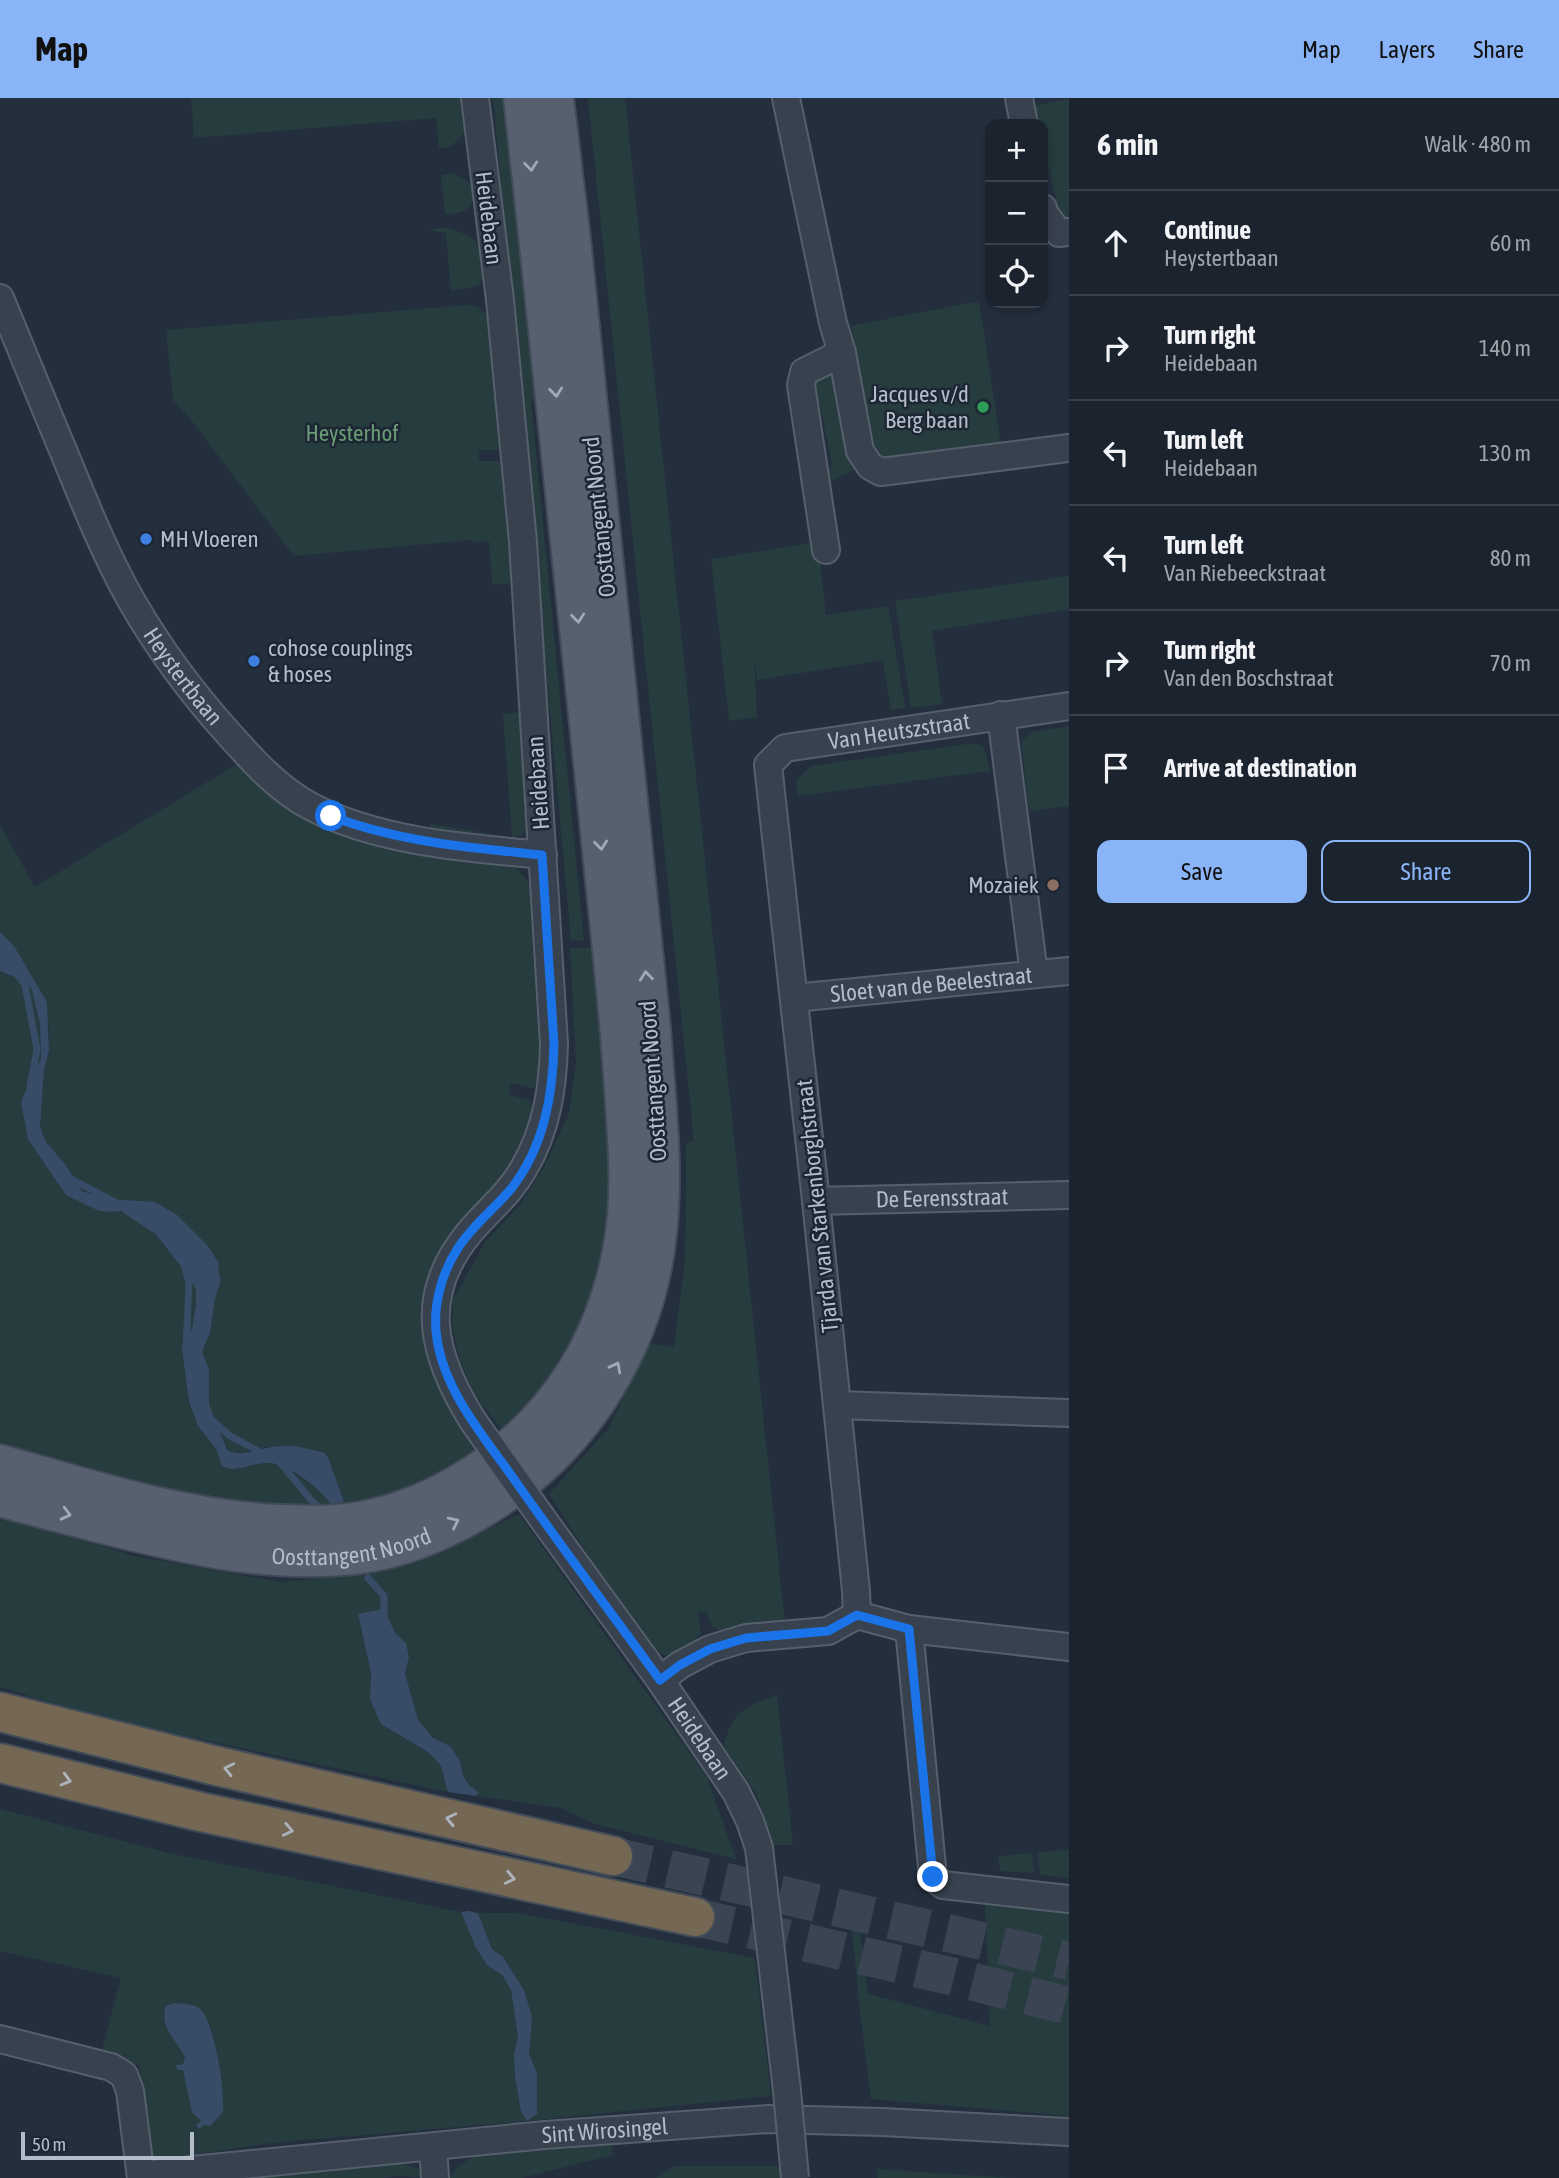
<!DOCTYPE html>
<meta charset="utf-8">
<style>
:root{--surface:#1b232e;--page:#242b36;--text:#f1f3f6;--muted:#a0a4aa;--line:#39404a;--accent:#8ab4f8}
body{margin:0;font-family:"Asap Condensed",sans-serif;background:var(--page);color:var(--text)}
.controls{position:absolute;right:21px;top:21px;display:grid;overflow:hidden;border-radius:14px;box-shadow:0 4px 10px #0003}
.controls button{width:63px;height:63px;display:grid;place-items:center;padding:0;border:0;border-bottom:2px solid var(--line);background:var(--surface);color:var(--text);font:35px sans-serif}
.scale{position:absolute;left:21px;bottom:18px;width:173px;box-sizing:border-box;padding-left:7px;border:4px solid #b4bcc9;border-top:0;font-size:19px;line-height:24px;white-space:nowrap;color:#b4bcc9;-webkit-text-stroke:5px #1d2633;paint-order:stroke}
.stop{position:absolute;width:21px;height:21px;margin:-16px;border:5px solid #1a73e8;border-radius:50%;background:#fff}
.stop.end{background:#1a73e8;border-color:#fff;box-shadow:0 2px 7px #0008}
.list{margin:0;padding:0;list-style:none}
h2{display:flex;justify-content:space-between;align-items:center;height:91px;margin:0;padding:0 28px;font-size:30px}
h2 small{font-size:23px;font-weight:400;color:var(--muted)}
.list li{display:grid;grid-template-columns:46px 1fr auto;gap:21px;align-items:center;box-sizing:border-box;height:105px;padding:0 28px;border-top:2px solid var(--line)}
.list b{display:block;font-size:26px;white-space:nowrap}
.list p{margin:0;font-size:23px;white-space:nowrap;color:var(--muted)}
.list em{font-size:23px;font-style:normal;color:var(--muted)}
.actions{display:flex;gap:14px;padding:21px 28px}
.actions a{flex:1;padding:16px 0;border:2px solid var(--accent);border-radius:14px;text-align:center;font-size:24px;color:var(--accent)}
.actions .main{background:var(--accent);color:#111}
.icon{flex:none;width:38px;height:38px;fill:none;stroke:currentColor;stroke-width:2;stroke-linecap:round;stroke-linejoin:round}
.map{position:relative;flex:none;width:1069px;height:2080px;overflow:hidden}
header{display:flex;align-items:center;gap:42px;box-sizing:border-box;height:98px;padding:0 35px;background:var(--accent);color:#111}
header strong{font-size:33px}
nav{display:flex;gap:38px;margin-inline-start:auto;font-size:24px}
main{display:flex}
aside{flex:1;background:var(--surface)}
.map>svg:first-child{display:block}
</style>
<header>
<strong>Map</strong>
<nav><a>Map</a><a>Layers</a><a>Share</a></nav>
</header>
<main>
<div class="map">
<svg width="1069" height="2080" viewBox="0 0 1069 2080">
<rect width="100%" height="100%" fill="#242f3e"/>
<path fill="#263c3f" d="M191 0H466L470 31 450 49 439 50 436 20 194 40Z
M493 0H507L541 300 531 303 584 843 571 842Z
M588 0H625L785 1526 721 1534 712 1528 707 1513 698 1515 701 1535 686 1552 665 1558 644 1541 626 1517 549 1396 609 1330 648 1245 674 1249 684 1171 686 1127V1045L694 1043Z
M1069 1V123L1061 122 1043 47V26H1038L1034 8Z
M452 75 477 89C472 111 467 115 445 116L441 77Z
M445 129C459 132 479 141 484 156 486 163 484 173 484 180L477 188 451 193 446 135 429 132Z
M979 203 1001 347 907 361 883 359 872 348 851 228Z
M468 207 478 209 490 219 506 348 501 352H478L479 363H498L507 368 516 485 492 487 489 443 473 444 472 442 294 458 192 323 173 302 166 232Z
M831 272 847 352 857 371 826 385 825 375 832 367 822 317 814 289 819 275Z
M818 444 826 517 888 508 905 610 891 612 883 562 757 582 754 558 757 619 729 623 711 461Z
M98 454 277 694 507 764C523 774 530 784 536 801L544 982 532 990 511 985 509 997 529 1002 538 1015 524 1050 431 1195 480 1354 456 1370 376 1402 323 1411 227 1407 0 1352V873L27 884 32 892 40 926 41 960 21 1004 67 1097 99 1113 112 1114 123 1113 143 1120 190 1180 196 1192V1207L192 1231 182 1251 189 1304 198 1328 216 1351 225 1370C237 1373 250 1367 263 1365 283 1362 320 1390 331 1406L344 1404 327 1356C310 1352 294 1347 277 1348 259 1349 247 1358 228 1354L209 1306V1271L202 1254 210 1234 215 1201 221 1182 218 1173 129 1104 82 1093 65 1066 46 1044 40 1029 44 973 49 952V925L14 848 0 834V727L35 789 240 664Z
M1069 478V511L932 533 942 606 911 610 895 503Z
M525 614 532 704 523 705V712L533 711V722L527 734 509 743 428 735 430 726 512 739 503 616Z
M1069 628V708L1029 713 1021 644 1031 634Z
M974 645 984 649 990 673 797 698V682L811 668Z
M570 850H593L617 1118 609 1161 561 1272 505 1336 476 1299 460 1263 452 1230 453 1202 485 1144 520 1107 544 1069 569 1015 576 965Z
M519 1416 707 1679 736 1761 592 1725 561 1710 476 1698 478 1695 469 1688 463 1678 460 1663 450 1648 433 1640 418 1622 405 1575 409 1559 358 1516 371 1575 370 1601 382 1626 428 1654 441 1668 448 1694 157 1632 127 1628 0 1589V1417L135 1458 280 1484 372 1474 421 1463Z
M777 1597 793 1747H773L756 1695 724 1649C730 1614 747 1608 777 1597Z
M0 1711 173 1756 461 1814 476 1850 487 1867 502 1877 511 1892 518 1939 514 1956 527 2023 537 2015V1975L528 1956 532 1918 524 1892 503 1859 492 1851 478 1815H518L755 1860 771 1998 527 2023 271 2045 151 2063 139 1967 101 1956 121 1880 0 1853Z
M1069 1752V1780L1040 1777 1037 1754Z
M1032 1755 1034 1775 1000 1773 998 1758Z
M849 1797 856 1800 868 1896 990 1928 985 1807 1069 1816V2018L871 2001 859 1904Z
M612 2047 613 2057 522 2080H449L460 2067 475 2058Z
M402 2065 418 2071 423 2080 399 2078 382 2080H246Z
M675 2068H780L781 2080H656Z
M877 2071 1011 2080H878Z"/>
<path fill="#394c67" d="M0 834 14 848 47 904 49 952 44 973 40 1029 46 1044 65 1066 82 1093 109 1101 155 1104 177 1117 207 1147 219 1165 218 1173 221 1182 215 1201 210 1234 202 1254 209 1271V1306L227 1352C243 1361 263 1348 281 1348 296 1347 311 1352 325 1355L328 1359 344 1404 331 1406C319 1390 287 1364 266 1365 252 1365 235 1376 222 1368L216 1351 198 1328 189 1304 182 1251 192 1231 196 1207V1192L190 1180 143 1120 123 1113 112 1114 99 1113 66 1097 28 1041 21 1004 41 960 40 926 32 892 27 884 0 873Z
M384 1511 395 1535 406 1545 409 1559 405 1575 418 1622 433 1640 450 1648 460 1663 463 1678 469 1687 479 1695 476 1698 448 1694 441 1668 428 1654 381 1626 370 1601 371 1575 358 1516Z
M468 1813 478 1815 492 1851 503 1859 524 1892 532 1918 529 1956 537 1975V2016L527 2023 521 2014 515 1978 514 1956 518 1939 511 1892 502 1877 487 1867 476 1850 461 1814Z
M173 1905C181 1906 194 1905 200 1911 215 1925 225 1993 223 2014L210 2028 204 2027 199 2031 196 2027 201 2023 192 2014 183 1972H177L176 1967 183 1966 185 1959C176 1942 159 1929 166 1908Z"/>
<g fill="none" stroke-linecap="round" stroke-linejoin="round">
<path stroke="#394c67" stroke-width="7" d="M17 876 25 887 37 951 30 989
M71 1081 117 1105
M126 1112 154 1131
M185 1170 189 1185 186 1252
M214 1324 230 1338 266 1357
M279 1363 311 1402 322 1412
M368 1480 384 1498V1518"/>
<path stroke="#3a4453" stroke-width="38" stroke-dasharray="38 19" stroke-linecap="butt" d="M613 1758 1069 1863
M695 1819 950 1878 1069 1908"/>
<g stroke="#565f6c" stroke-width="30">
<g id="minor">
<path d="M786 0 833 225 842 255 860 353 870 368 881 374 1069 350"/>
<path d="M1019 0 1024 26"/>
<path d="M1043 110 1044 115 1059 135 1069 134"/>
<path id="s1" d="M0 200C22 253 43 305 65 357 85 406 105 456 131 502 158 549 191 594 228 635 252 662 278 691 310 708 378 744 468 750 543 757"/>
<path d="M826 452 801 287 804 274 842 255"/>
<path d="M1001 617 1034 876"/>
<path id="s2" d="M794 900 1069 873"/>
<path id="s3" d="M816 1103 1069 1097"/>
<path d="M838 1307 1069 1315"/>
<path d="M473 1323C433 1259 416 1199 469 1135 488 1112 509 1097 524 1070 547 1031 553 989 554 946L523 444 500 202 475 0"/>
<path id="s4" d="M542 1420 660 1582 736 1694 750 1723 759 1750 787 1993"/>
<path id="s5" d="M857 1517 856 1493 816 1103 768 667 785 650 1069 608"/>
<path d="M909 1531 933 1779 943 1787 1069 1801"/>
<path d="M660 1582 680 1567 710 1551 746 1540 828 1533 857 1517 909 1531 1069 1549"/>
<path d="M0 1941 111 1969 124 1977 130 1993 141 2080"/>
<path d="M433 2049 435 2080"/>
<path id="s6" d="M141 2077 545 2037 768 2021 883 2024 1069 2034"/>
</g>
</g>
<g stroke="#414a57" stroke-width="42">
<g id="primary">
<path d="M0 1366C92 1392 187 1423 283 1426 309 1427 335 1428 361 1423 426 1411 490 1374 536 1326 588 1271 617 1202 626 1127 631 1083 627 1037 624 992 618 895 606 799 597 703 573 468 549 234 523 0"/>
<path id="s7" d="M0 1399C36 1409 72 1418 107 1427 187 1447 270 1466 353 1457 424 1450 502 1405 552 1356 607 1301 644 1228 655 1152 666 1079 656 1003 651 930L572 150 554 0"/>
</g>
</g>
<g stroke="#434c59" stroke-width="42">
<path id="motorway" d="M0 1614 217 1668 613 1758
M0 1665 201 1714 695 1819"/>
</g>
<use href="#minor" stroke="#38414e" stroke-width="26"/>
<use href="#primary" stroke="#56606e" stroke-width="38"/>
<use href="#motorway" stroke="#746855" stroke-width="38"/>
<g stroke="#565f6c" stroke-width="30" stroke-linecap="butt">
<path id="minor-bridge" d="M473 1323 542 1420
M787 1993 795 2080"/>
</g>
<use href="#minor-bridge" stroke="#38414e" stroke-width="26"/>
</g>
<defs><path id="oneway-chevron" d="M-2-3.5L2.5 0L-2 3.5" fill="none" stroke-width="1.6" stroke-linecap="round" stroke-linejoin="round" transform="scale(1.75)"/></defs>
<g stroke="#a1aab7">
<use href="#oneway-chevron" transform="translate(531 68) rotate(84)"/>
<use href="#oneway-chevron" transform="translate(556 294) rotate(84)"/>
<use href="#oneway-chevron" transform="translate(578 520) rotate(84)"/>
<use href="#oneway-chevron" transform="translate(601 747) rotate(84)"/>
<use href="#oneway-chevron" transform="translate(646 878) rotate(-96)"/>
<use href="#oneway-chevron" transform="translate(616 1269) rotate(-62)"/>
<use href="#oneway-chevron" transform="translate(66 1416) rotate(14)"/>
<use href="#oneway-chevron" transform="translate(454 1424) rotate(-26)"/>
</g>
<g stroke="#aeb4bd">
<use href="#oneway-chevron" transform="translate(229 1671) rotate(-167)"/>
<use href="#oneway-chevron" transform="translate(66 1682) rotate(15)"/>
<use href="#oneway-chevron" transform="translate(451 1721) rotate(-167)"/>
<use href="#oneway-chevron" transform="translate(288 1732) rotate(12)"/>
<use href="#oneway-chevron" transform="translate(510 1780) rotate(12)"/>
</g>
<g fill="none" stroke-linecap="round" stroke-linejoin="round">
<path stroke="#1a73e8" stroke-width="9" d="M331 718C398 744 472 750 542 757L554 946C553 997 544 1049 511 1091 494 1111 472 1128 458 1150 441 1176 432 1210 437 1241 445 1295 486 1341 516 1384 563 1451 612 1516 660 1582L680 1567 710 1551 746 1540 828 1533 857 1517 909 1531 933 1779"/>
</g>
<circle fill="#2e9e5b" stroke="#1d2633" stroke-width="2.5" cx="983" cy="309" r="7"/>
<g fill="#3f7fe0" stroke="#1d2633" stroke-width="2.5">
<circle cx="146" cy="441" r="7"/>
<circle cx="254" cy="563" r="7"/>
</g>
<circle fill="#8d6e63" stroke="#1d2633" stroke-width="2.5" cx="1053" cy="787" r="7"/>
<g text-anchor="middle" stroke-width="5" stroke-linejoin="round" paint-order="stroke">
<g font-size="23" fill="#b4bcc9" stroke="#1d2633">
<text transform="translate(489 120) rotate(83)" y="8">Heidebaan</text>
<text transform="translate(599 419) rotate(-96)" y="8">Oosttangent Noord</text>
<text dy="8" stroke="none"><textPath href="#s1" startOffset="422">Heystertbaan</textPath></text>
<text dy="8" stroke="none"><textPath href="#s5" startOffset="994">Van Heutszstraat</textPath></text>
<text transform="translate(538 685) rotate(-94)" y="8">Heidebaan</text>
<text dy="8" stroke="none"><textPath href="#s2" startOffset="138">Sloet van de Beelestraat</textPath></text>
<text transform="translate(653 983) rotate(-94)" y="8">Oosttangent Noord</text>
<text dy="8" stroke="none"><textPath href="#s3" startOffset="126">De Eerensstraat</textPath></text>
<text transform="translate(817 1108) rotate(-96)" y="8">Tjarda van Starkenborghstraat</text>
<text dy="8" stroke="none"><textPath href="#s7" startOffset="359">Oosttangent Noord</textPath></text>
<text dy="8" stroke="none"><textPath href="#s4" startOffset="271">Heidebaan</textPath></text>
<text dy="8" stroke="none"><textPath href="#s6" startOffset="466">Sint Wirosingel</textPath></text>
</g>
<g font-size="23" fill="#b4bcc9" stroke="#1d2633" text-anchor="end">
<text x="969" y="304">Jacques v/d<tspan x="969" dy="26">Berg baan</tspan></text>
<text x="160" y="449" text-anchor="start">MH Vloeren</text>
<text x="268" y="558" text-anchor="start">cohose couplings<tspan x="268" dy="26">&amp; hoses</tspan></text>
<text x="1039" y="795">Mozaiek</text>
</g>
<g font-size="23" fill="#6b9a76" stroke="#1d2633">
<text x="352" y="343">Heysterhof</text>
</g>
</g>
</svg>
<div class="controls">
<button>+</button>
<button>−</button>
<button><svg class="icon" aria-label="locate" viewBox="0 0 24 24"><circle cx="12" cy="12" r="6"/><path d="M12 2v4M12 18v4M2 12h4M18 12h4"/></svg></button>
</div>
<div class="scale">50 m</div>
<div class="stop" style="left:331px;top:718px"></div>
<div class="stop end" style="left:933px;top:1779px"></div>
</div>
<aside>
<h2>6 min<small>Walk · 480 m</small></h2>
<ul class="list">
<li><svg class="icon" aria-label="ahead" viewBox="0 0 24 24"><path d="M12 20V5M6 11l6-6 6 6"/></svg><div><b>Continue</b><p>Heystertbaan</p></div><em>60 m</em></li>
<li><svg class="icon" aria-label="right" viewBox="0 0 24 24"><path d="M7 20v-9h11M14 6l5 5-5 5"/></svg><div><b>Turn right</b><p>Heidebaan</p></div><em>140 m</em></li>
<li><svg class="icon" aria-label="left" viewBox="0 0 24 24"><path d="M17 20v-9H6M10 6l-5 5 5 5"/></svg><div><b>Turn left</b><p>Heidebaan</p></div><em>130 m</em></li>
<li><svg class="icon" aria-label="left" viewBox="0 0 24 24"><path d="M17 20v-9H6M10 6l-5 5 5 5"/></svg><div><b>Turn left</b><p>Van Riebeeckstraat</p></div><em>80 m</em></li>
<li><svg class="icon" aria-label="right" viewBox="0 0 24 24"><path d="M7 20v-9h11M14 6l5 5-5 5"/></svg><div><b>Turn right</b><p>Van den Boschstraat</p></div><em>70 m</em></li>
<li><svg class="icon" aria-label="arrive" viewBox="0 0 24 24"><path d="M6 21V4h12l-3 4 3 4H6"/></svg><div><b>Arrive at destination</b></div></li>
</ul>
<div class="actions"><a class="main">Save</a><a>Share</a></div>
</aside>
</main>
